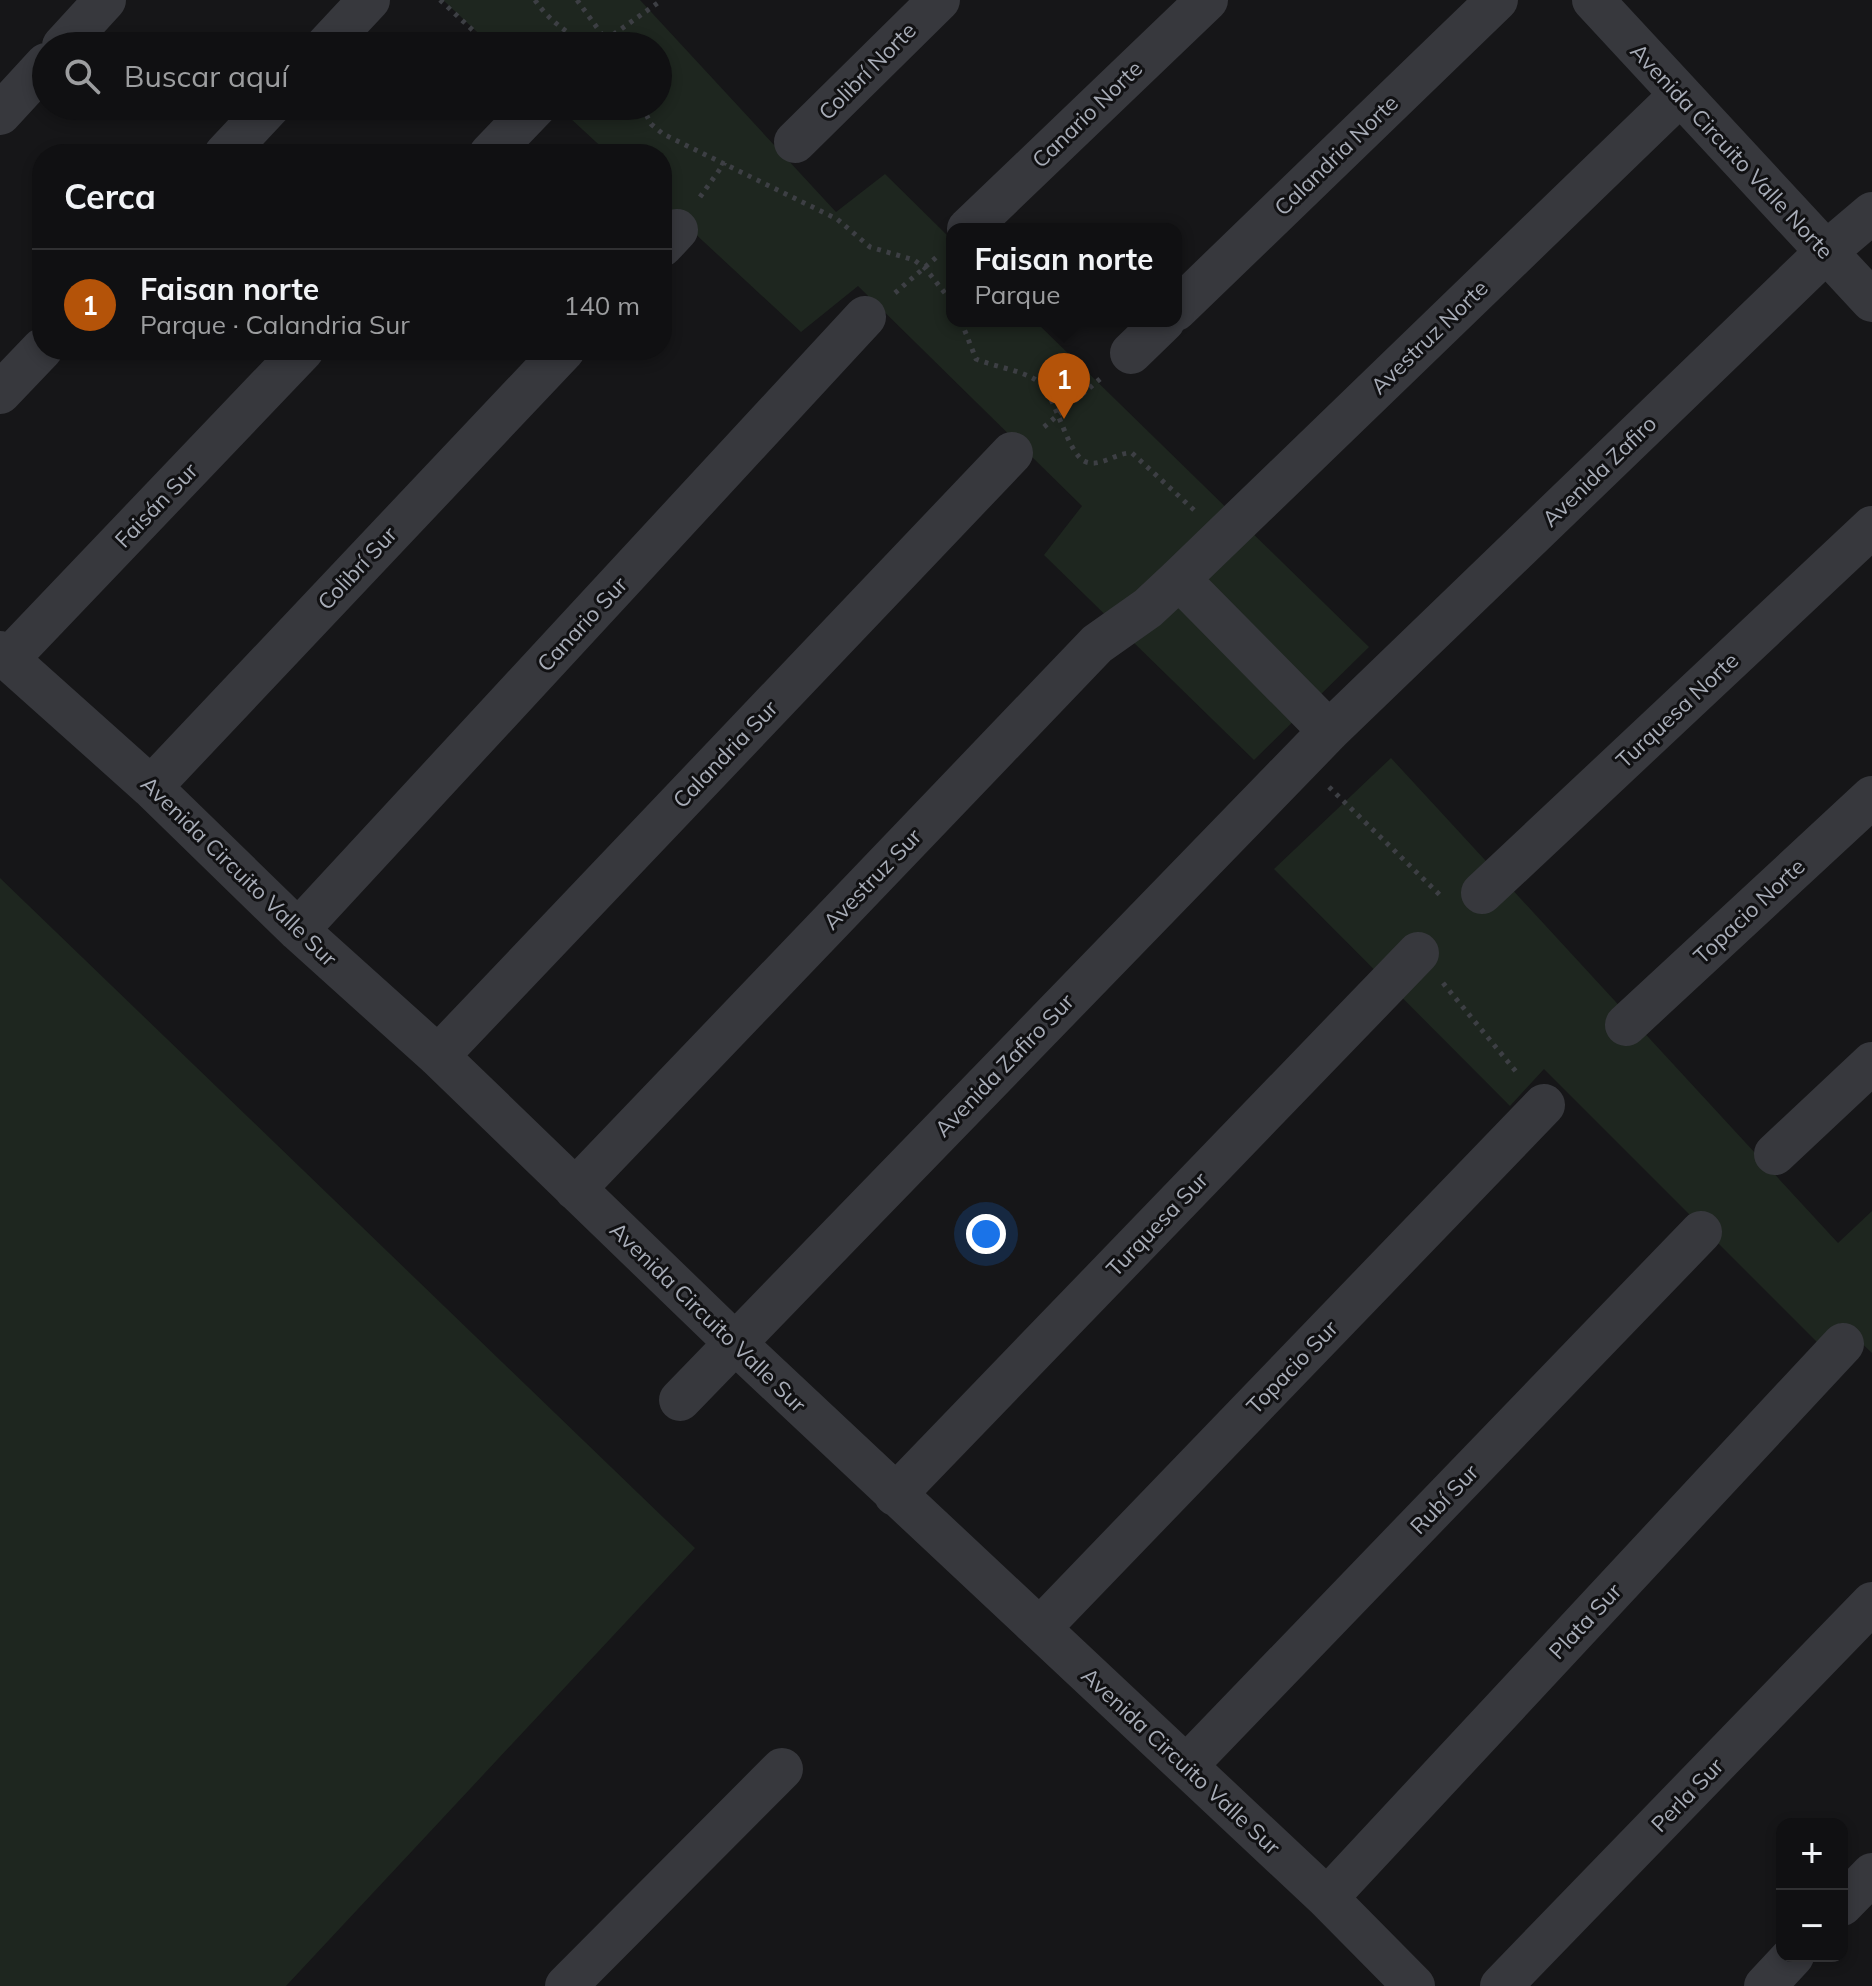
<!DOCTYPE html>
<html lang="es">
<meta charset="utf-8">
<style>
:root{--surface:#101012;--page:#19191b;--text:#f1f3f6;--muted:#9c9d9f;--line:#303032;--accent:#b45309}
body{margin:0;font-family:Mulish,sans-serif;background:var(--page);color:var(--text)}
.controls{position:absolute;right:24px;bottom:24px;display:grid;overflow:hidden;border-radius:16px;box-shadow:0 4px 12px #0003}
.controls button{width:72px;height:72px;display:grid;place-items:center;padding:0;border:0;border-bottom:2px solid var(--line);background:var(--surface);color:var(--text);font:40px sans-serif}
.you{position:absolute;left:986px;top:1234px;width:28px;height:28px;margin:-20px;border:6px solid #fff;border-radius:50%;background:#1a73e8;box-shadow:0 0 0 12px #1a73e833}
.badge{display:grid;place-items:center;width:52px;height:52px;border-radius:50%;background:var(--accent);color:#fff;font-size:26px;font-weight:700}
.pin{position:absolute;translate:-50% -66px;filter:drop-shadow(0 2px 4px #0008)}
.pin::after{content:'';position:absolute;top:42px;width:28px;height:24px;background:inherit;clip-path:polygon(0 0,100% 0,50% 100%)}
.popup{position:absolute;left:946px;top:223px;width:236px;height:104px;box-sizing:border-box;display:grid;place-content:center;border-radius:16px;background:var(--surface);filter:drop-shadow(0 2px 6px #0005);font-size:26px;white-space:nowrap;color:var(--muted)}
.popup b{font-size:30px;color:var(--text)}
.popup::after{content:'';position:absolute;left:50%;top:100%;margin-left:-16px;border:16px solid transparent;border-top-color:var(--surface)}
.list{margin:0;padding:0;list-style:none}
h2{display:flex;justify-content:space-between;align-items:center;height:104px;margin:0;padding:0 32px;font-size:34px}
h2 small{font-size:26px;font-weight:400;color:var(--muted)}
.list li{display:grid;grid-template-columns:52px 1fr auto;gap:24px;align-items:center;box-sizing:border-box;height:112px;padding:0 32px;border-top:2px solid var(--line)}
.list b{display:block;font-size:30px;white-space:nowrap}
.list p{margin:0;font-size:26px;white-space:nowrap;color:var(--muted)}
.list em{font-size:26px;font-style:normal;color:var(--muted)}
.icon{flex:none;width:44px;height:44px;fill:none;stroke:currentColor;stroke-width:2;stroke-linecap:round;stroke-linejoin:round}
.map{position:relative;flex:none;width:1872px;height:1986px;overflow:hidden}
.search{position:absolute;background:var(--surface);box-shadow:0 4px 12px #0003;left:32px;top:32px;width:640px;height:88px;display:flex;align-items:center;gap:20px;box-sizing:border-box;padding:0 28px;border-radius:44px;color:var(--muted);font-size:30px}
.panel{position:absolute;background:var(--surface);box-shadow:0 4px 12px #0003;left:32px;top:144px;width:640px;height:216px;border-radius:32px}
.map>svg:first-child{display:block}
</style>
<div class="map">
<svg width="1872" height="1986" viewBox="0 0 1872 1986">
<rect width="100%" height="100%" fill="#161618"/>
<path fill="#1e261f" d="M443 0H640L836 212 885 174 952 240V321H1035L1369 647 1254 760 1044 555 1082 506 858 286 801 332 662 203V154H609L557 106H658V46H492Z
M1391 758 1838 1243 1872 1211V1353L1840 1323 1819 1344 1544 1069 1510 1106 1274 869Z
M0 878 695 1548 286 1986H0Z"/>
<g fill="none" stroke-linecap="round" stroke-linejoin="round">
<path stroke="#3d3f44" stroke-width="5" stroke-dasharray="4 6" stroke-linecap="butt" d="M440 0 490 46
M535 0C549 21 567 32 588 46
M577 0 606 40
M597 46 662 0
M642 106 651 124 663 134 837 219 870 247 914 260 925 268 952 302
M700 197 725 162
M895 293 939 255
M961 321 976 359C994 367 1028 371 1041 384 1057 401 1067 451 1084 461 1099 469 1116 452 1132 453L1194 510
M1044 427 1100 379
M1329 787 1442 897
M1443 983 1518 1074"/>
<path stroke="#37383d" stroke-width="42" d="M1593 0 1872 301
M63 46 105 0
M326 46 369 0
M0 114 46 64
M795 142 939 0
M225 154 270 106
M490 154 536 106
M968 229 1207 0
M662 246 677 230
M1176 310 1497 0
M1131 353 1164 321
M0 393 42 349
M1179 579 1329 731
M0 652 151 787 298 930 438 1056 734 1342 1327 1898 1414 1986
M8 659 303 350
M151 787 564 350
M1482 893 1872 527
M298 930 865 317
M1626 1025 1872 797
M438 1056 1012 453
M1775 1154 1872 1063
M575 1189 1097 644 1148 608 1179 579 1680 95
M680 1400 1329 731 1826 252 1872 213
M895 1495 1418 953
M1040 1628 1544 1105
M1186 1766 1701 1232
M1327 1898 1843 1344
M1842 1905 1872 1874
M566 1986 782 1769
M1501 1986 1872 1603
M1765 1986 1793 1956"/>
</g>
<g text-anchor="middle" stroke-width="6" stroke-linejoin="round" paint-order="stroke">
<g font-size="22" fill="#a8adb8" stroke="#111113">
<text transform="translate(867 71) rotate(-45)" y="8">Colibrí Norte</text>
<text transform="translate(1087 114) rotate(-44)" y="8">Canario Norte</text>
<text transform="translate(1732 151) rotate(47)" y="8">Avenida Circuito Valle Norte</text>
<text transform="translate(1336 155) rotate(-44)" y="8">Calandria Norte</text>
<text transform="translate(1429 337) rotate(-44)" y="8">Avestruz Norte</text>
<text transform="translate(1599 471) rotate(-44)" y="8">Avenida Zafiro</text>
<text transform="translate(156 505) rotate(-46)" y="8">Faisán Sur</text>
<text transform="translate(357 568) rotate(-47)" y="8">Colibrí Sur</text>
<text transform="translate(582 624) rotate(-47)" y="8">Canario Sur</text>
<text transform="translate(1677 710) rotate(-43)" y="8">Turquesa Norte</text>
<text transform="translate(725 754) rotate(-46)" y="8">Calandria Sur</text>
<text transform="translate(239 871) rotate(44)" y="8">Avenida Circuito Valle Sur</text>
<text transform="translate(872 879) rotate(-46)" y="8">Avestruz Sur</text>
<text transform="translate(1749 911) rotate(-43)" y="8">Topacio Norte</text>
<text transform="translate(1004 1065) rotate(-46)" y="8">Avenida Zafiro Sur</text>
<text transform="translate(1157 1224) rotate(-46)" y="8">Turquesa Sur</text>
<text transform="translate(708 1317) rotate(44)" y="8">Avenida Circuito Valle Sur</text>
<text transform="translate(1292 1367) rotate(-46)" y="8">Topacio Sur</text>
<text transform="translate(1444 1499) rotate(-46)" y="8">Rubí Sur</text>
<text transform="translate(1585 1621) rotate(-47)" y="8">Plata Sur</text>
<text transform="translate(1181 1761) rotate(43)" y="8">Avenida Circuito Valle Sur</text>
<text transform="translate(1687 1795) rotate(-46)" y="8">Perla Sur</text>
</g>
</g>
</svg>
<div class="controls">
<button>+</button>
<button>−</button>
</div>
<div class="you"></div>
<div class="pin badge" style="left:1064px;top:419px">1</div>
<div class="popup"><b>Faisan norte</b>Parque</div>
<div class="search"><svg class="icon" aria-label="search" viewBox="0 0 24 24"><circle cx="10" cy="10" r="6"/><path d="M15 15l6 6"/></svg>Buscar aquí</div>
<section class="panel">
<h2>Cerca<small></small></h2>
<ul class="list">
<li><span class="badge">1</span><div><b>Faisan norte</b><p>Parque · Calandria Sur</p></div><em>140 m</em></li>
</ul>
</section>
</div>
